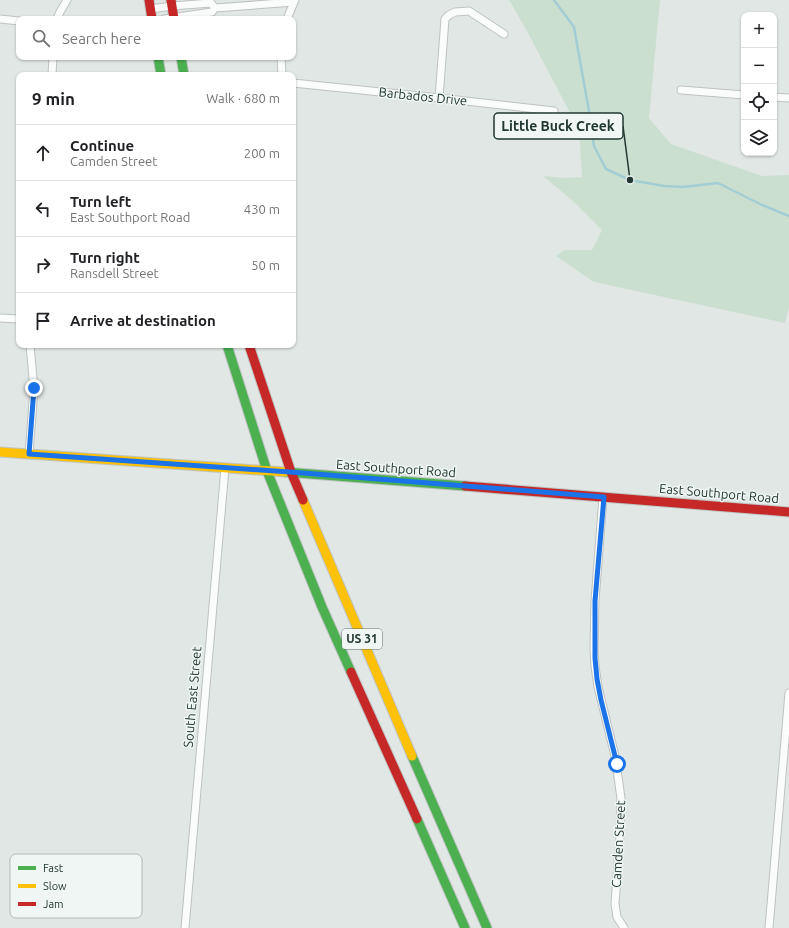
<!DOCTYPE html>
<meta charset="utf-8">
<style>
:root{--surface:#fff;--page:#f6f6f6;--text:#202124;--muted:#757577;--line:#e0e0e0}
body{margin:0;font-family:Ubuntu,sans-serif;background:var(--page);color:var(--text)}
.controls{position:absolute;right:12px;top:12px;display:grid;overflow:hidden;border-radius:8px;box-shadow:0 1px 3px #0004}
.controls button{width:36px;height:36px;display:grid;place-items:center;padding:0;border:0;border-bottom:1px solid var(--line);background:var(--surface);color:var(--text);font:20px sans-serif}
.stop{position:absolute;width:12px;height:12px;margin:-9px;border:3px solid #1a73e8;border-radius:50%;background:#fff}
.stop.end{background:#1a73e8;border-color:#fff;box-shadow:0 1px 4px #0008}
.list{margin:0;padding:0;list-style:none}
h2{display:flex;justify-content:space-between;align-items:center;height:52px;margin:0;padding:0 16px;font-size:17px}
h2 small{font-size:13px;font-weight:400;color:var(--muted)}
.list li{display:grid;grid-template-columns:26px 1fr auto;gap:12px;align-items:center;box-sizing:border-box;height:56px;padding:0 16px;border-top:1px solid var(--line)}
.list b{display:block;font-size:15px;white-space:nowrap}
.list p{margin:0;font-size:13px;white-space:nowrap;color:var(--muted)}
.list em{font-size:13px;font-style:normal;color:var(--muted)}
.icon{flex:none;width:22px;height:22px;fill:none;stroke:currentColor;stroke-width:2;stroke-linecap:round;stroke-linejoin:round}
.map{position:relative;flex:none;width:789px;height:928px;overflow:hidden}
.search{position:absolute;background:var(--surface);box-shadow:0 1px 3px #0004;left:16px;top:16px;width:280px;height:44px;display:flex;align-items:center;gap:10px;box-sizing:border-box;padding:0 14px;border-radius:8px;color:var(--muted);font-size:15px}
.panel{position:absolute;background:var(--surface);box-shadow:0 1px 3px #0004;left:16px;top:72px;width:280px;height:276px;border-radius:8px}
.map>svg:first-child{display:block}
</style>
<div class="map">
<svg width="789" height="928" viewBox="0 0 789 928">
<rect width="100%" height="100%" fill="#e1e7e4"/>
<path fill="#cbdfd1" d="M509 0H660L649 118 671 144 762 176 789 175V307L785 323 594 282 556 256 564 250H592L602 230 574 202 543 176 565 178 582 177 579 130 527 31Z"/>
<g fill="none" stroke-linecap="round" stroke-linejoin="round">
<path stroke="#a4ccd3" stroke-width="2.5" d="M554 0 574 27 590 117 594 146 606 169 630 180 664 186 683 187 718 183 762 205 789 216"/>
<g stroke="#bec3c1" stroke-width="9">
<path id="street" d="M150 9 172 6 211 3 215 8 294 2
M0 19 19 21
M57 19 60 12 67 0
M164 19 212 12 215 8
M287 19 295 0
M281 57 282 75
M52 75 53 57
M293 83 439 98 554 111
M681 90 744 95
M774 97 789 98
M439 98 445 19 449 15 455 12 469 11 504 34
M0 318 19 319
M29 454 34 389 30 345
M603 497 595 601 594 649 595 666 598 687 615 756 621 798 620 836 615 904 617 917 624 928
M185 928 225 468
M769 928 789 693"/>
</g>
<g stroke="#bec4c2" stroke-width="11">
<path id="fast" d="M158 57 161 75
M181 57 184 75
M227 345 267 471 322 607 351 672
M285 472 465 486
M412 756 487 928
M417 819 465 928"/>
</g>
<g stroke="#bec4c2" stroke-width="11">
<path id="slow" d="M0 452 285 472
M303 500 412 756"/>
</g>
<g stroke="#bec4c2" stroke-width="11">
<path id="jam" d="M149 0 152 19
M171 0 174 19
M249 345 291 472 303 500
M465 486 789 512
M351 672 417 819"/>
</g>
<use href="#street" stroke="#fafbfb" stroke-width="7"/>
<use href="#fast" stroke="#4caf50" stroke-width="9"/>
<use href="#slow" stroke="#ffc107" stroke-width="9"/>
<use href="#jam" stroke="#c62828" stroke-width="9"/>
</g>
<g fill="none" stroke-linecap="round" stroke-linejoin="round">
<path stroke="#1a73e8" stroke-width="5" d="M34 388 29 454 290 472 604 497 595 601V658L597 679 601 700 617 764"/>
</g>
<g text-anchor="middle" stroke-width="3" stroke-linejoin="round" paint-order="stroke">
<rect fill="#eff6f3" stroke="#5f716c" stroke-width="1" x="342" y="629" width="40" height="20" rx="3"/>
<g font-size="12" font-weight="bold" fill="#213832">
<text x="362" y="643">US 31</text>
</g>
<g font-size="13" fill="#213832" stroke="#eff6f3">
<text transform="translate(423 96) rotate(6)" y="5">Barbados Drive</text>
<text transform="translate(396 468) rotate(4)" y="5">East Southport Road</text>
<text transform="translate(719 493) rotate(5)" y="5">East Southport Road</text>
<text transform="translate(192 697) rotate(-85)" y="5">South East Street</text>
<text transform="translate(618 844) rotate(-87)" y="5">Camden Street</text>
</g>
</g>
<rect x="10" y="854" width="132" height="64" rx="6" fill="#eff6f3" stroke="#b1bdb9" stroke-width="1"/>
<rect x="18" y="866" width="18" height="4" fill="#4caf50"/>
<rect x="18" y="884" width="18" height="4" fill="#ffc107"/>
<rect x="18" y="902" width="18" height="4" fill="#c62828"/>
<g font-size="11" fill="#213832">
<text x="43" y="872">Fast</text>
<text x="43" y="890">Slow</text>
<text x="43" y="908">Jam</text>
</g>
<path fill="none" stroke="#213832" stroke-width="1.5" d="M630 180L623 126"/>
<circle fill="#213832" stroke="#eff6f3" stroke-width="1.5" cx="630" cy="180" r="4"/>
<rect fill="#eff6f3" stroke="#213832" stroke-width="1.5" x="494" y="113" width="129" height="26" rx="4"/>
<g font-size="14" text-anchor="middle" font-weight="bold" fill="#213832">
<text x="558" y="131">Little Buck Creek</text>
</g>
</svg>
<div class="controls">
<button>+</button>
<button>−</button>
<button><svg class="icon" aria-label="locate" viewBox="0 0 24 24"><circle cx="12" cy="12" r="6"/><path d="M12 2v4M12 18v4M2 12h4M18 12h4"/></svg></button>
<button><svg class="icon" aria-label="layers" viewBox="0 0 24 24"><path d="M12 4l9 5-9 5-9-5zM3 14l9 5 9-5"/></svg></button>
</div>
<div class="stop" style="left:617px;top:764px"></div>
<div class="stop end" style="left:34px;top:388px"></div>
<div class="search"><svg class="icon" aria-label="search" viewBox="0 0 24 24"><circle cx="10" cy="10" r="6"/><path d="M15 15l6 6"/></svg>Search here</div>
<section class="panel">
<h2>9 min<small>Walk · 680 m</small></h2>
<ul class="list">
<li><svg class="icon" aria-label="ahead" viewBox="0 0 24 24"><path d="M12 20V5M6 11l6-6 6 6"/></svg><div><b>Continue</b><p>Camden Street</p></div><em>200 m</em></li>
<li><svg class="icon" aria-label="left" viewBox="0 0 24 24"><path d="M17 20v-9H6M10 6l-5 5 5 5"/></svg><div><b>Turn left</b><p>East Southport Road</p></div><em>430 m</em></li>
<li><svg class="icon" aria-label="right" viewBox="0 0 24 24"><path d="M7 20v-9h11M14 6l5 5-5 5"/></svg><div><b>Turn right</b><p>Ransdell Street</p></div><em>50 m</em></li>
<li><svg class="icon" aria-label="arrive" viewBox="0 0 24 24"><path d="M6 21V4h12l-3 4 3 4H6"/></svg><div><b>Arrive at destination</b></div></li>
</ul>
</section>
</div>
